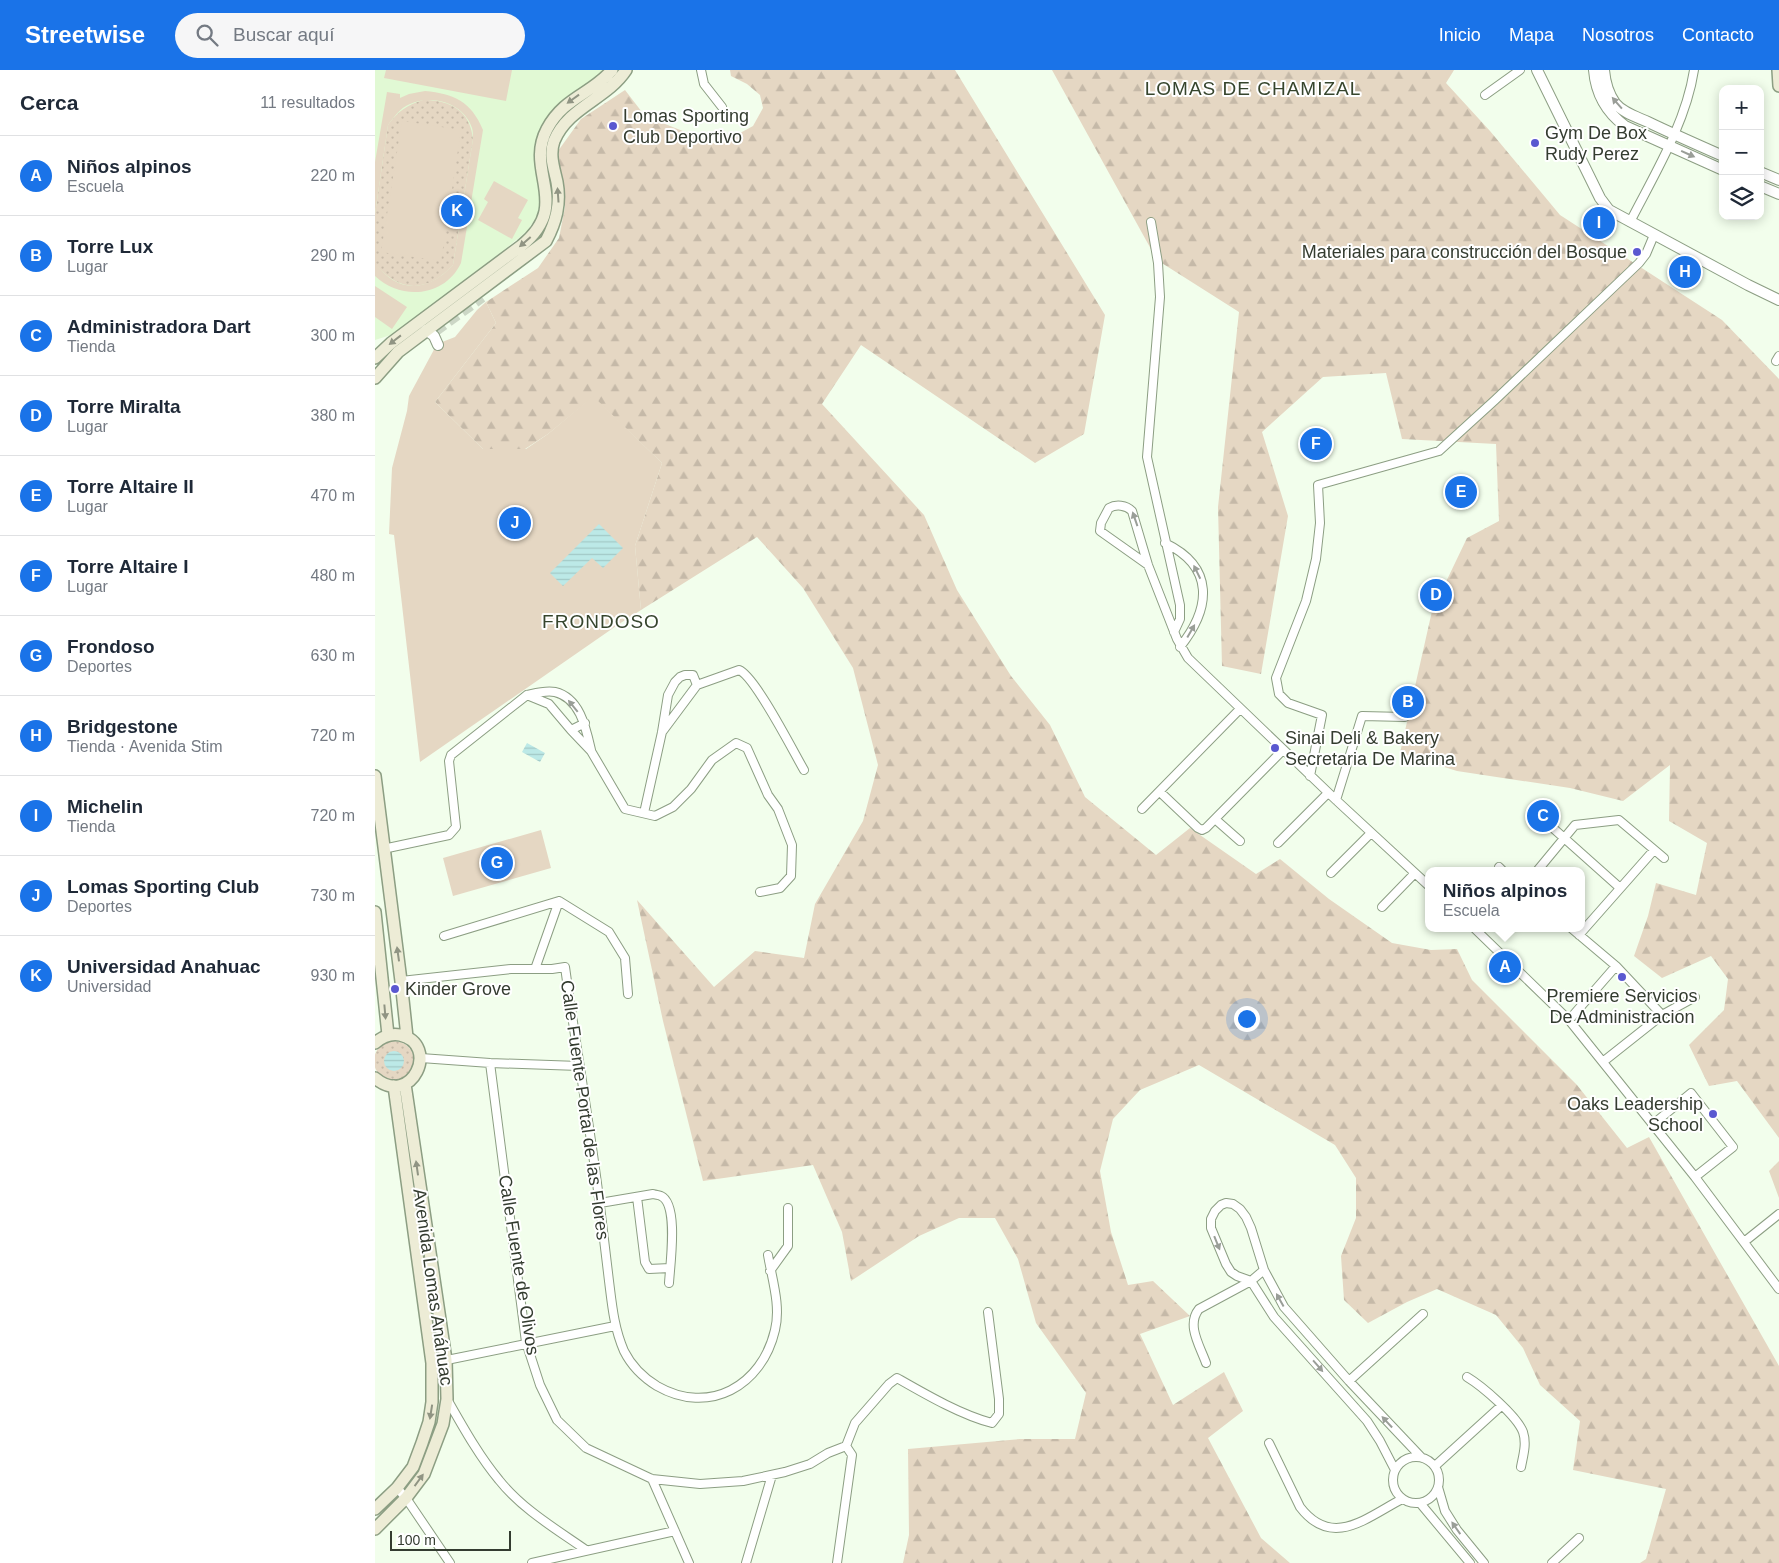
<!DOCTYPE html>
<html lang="es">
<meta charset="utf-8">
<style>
:root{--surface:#fff;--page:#f6f6f7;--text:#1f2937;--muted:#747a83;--line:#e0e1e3;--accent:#1a73e8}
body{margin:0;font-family:Helvetica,sans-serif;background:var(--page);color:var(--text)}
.controls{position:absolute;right:15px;top:15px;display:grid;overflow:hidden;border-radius:10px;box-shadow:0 2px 12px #0003}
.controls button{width:45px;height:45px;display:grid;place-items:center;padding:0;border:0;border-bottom:1px solid var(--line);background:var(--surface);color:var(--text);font:25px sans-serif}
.scale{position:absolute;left:15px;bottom:12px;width:121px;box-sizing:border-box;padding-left:5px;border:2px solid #343c30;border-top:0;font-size:14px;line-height:18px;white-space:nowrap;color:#343c30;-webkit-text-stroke:4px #fff;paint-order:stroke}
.you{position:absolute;left:871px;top:948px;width:18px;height:18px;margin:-12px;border:4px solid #fff;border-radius:50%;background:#1a73e8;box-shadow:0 0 0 8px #1a73e833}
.badge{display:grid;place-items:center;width:32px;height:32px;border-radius:50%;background:var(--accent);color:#fff;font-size:16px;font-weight:700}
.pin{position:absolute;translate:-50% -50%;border:2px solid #fff;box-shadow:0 1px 5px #0006}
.popup{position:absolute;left:1050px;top:797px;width:160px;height:65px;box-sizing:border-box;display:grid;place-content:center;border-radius:10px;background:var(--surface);filter:drop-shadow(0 1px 4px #0005);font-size:16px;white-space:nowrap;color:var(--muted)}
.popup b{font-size:19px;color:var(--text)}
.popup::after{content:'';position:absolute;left:50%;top:100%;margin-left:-10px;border:10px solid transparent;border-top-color:var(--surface)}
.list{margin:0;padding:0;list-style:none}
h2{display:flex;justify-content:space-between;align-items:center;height:65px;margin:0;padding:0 20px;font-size:21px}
h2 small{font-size:16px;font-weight:400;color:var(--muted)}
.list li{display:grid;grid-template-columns:32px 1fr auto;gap:15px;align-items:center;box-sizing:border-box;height:80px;padding:0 20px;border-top:1px solid var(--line)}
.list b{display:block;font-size:19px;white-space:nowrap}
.list p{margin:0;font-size:16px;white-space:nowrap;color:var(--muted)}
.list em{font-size:16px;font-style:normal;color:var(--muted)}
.icon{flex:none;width:28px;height:28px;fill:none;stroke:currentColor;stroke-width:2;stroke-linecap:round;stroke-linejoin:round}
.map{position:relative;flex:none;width:1404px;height:1493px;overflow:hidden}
header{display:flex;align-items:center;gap:30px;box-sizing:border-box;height:70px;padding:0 25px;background:var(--accent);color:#fff}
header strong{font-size:24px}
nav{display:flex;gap:28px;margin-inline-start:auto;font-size:18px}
.search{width:350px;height:45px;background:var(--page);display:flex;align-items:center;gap:12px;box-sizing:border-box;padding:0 18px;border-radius:28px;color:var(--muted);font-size:19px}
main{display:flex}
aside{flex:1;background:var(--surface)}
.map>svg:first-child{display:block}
</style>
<header>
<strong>Streetwise</strong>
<div class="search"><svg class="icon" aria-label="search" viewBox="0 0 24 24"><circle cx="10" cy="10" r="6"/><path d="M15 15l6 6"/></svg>Buscar aquí</div>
<nav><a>Inicio</a><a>Mapa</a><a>Nosotros</a><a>Contacto</a></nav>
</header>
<main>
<aside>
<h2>Cerca<small>11 resultados</small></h2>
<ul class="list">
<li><span class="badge">A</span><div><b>Niños alpinos</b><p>Escuela</p></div><em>220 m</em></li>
<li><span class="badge">B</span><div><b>Torre Lux</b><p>Lugar</p></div><em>290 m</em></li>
<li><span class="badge">C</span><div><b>Administradora Dart</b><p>Tienda</p></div><em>300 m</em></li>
<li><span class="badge">D</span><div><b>Torre Miralta</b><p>Lugar</p></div><em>380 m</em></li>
<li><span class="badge">E</span><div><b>Torre Altaire II</b><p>Lugar</p></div><em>470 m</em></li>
<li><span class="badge">F</span><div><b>Torre Altaire I</b><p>Lugar</p></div><em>480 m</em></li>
<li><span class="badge">G</span><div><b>Frondoso</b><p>Deportes</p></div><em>630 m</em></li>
<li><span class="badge">H</span><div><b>Bridgestone</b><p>Tienda · Avenida Stim</p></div><em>720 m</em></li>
<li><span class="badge">I</span><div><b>Michelin</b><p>Tienda</p></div><em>720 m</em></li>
<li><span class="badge">J</span><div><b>Lomas Sporting Club</b><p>Deportes</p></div><em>730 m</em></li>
<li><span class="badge">K</span><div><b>Universidad Anahuac</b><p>Universidad</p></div><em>930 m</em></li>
</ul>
</aside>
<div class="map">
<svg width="1404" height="1493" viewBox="0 0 1404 1493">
<defs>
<pattern id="grass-dots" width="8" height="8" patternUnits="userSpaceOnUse" patternTransform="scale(1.25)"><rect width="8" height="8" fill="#e5d7c3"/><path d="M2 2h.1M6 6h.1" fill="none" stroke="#c5b9a8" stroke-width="1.8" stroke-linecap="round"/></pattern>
<pattern id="forest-firs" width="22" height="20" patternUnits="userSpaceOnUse" patternTransform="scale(1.25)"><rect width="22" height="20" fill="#e5d7c3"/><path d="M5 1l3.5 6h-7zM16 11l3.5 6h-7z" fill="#c5b9a8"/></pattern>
<pattern id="water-rules" width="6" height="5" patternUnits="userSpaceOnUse" patternTransform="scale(1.25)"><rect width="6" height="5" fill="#bce9e7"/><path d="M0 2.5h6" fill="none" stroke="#a2c9c6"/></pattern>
</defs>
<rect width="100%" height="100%" fill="#f2feec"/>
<path fill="#e1f9d4" d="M0 0H230L224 6 183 34 166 56 159 78 165 121V135L161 148 152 161 129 180 19 264 0 270Z"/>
<path fill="url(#grass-dots)" d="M48 30C75 30 95 40 98 69L78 195C52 223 25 223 0 194V144L13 55C23 41 32 35 48 30Z
M-1 991a20 20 0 1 1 40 0a20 20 0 1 1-40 0Z"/>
<path fill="url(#forest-firs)" d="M355 0H580L730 245 709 364 660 393 486 275 447 334 549 445 582 520 636 606 675 655 710 727 781 785 815 758 881 804 905 789 954 829 1017 873 1056 880 1082 879 1097 910 1202 1015 1252 1078 1274 1067 1404 1296V1493H1265L1271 1489 1291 1419 1198 1400 1205 1351 1165 1315 1148 1278 1121 1245 1062 1219 1032 1232 993 1253 969 1230 966 1186 981 1148V1108L960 1075 824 995 765 1020 738 1049 725 1101 736 1162 753 1215 778 1211 815 1246 765 1264 798 1335 849 1302 868 1341 833 1368 886 1468 915 1493H528L534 1465 533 1379 645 1369H700L711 1323 661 1253 643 1189 620 1148H584L544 1166 476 1211 467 1162 438 1095 328 1111 288 951 262 830 339 917 380 881 429 888 440 834 488 751 503 695 478 598 428 518 382 467 266 540 260 476 287 393 218 327 173 364 150 379H108L60 332 121 253 111 232 163 198 184 168 190 137 183 81 206 49 250 20 270 46 343 75 378 56 388 38 385 25 372 14 356 6Z
M677 0H1079L1071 13 1115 61 1185 145 1347 250 1404 309V1068L1362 1011 1334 1016 1314 975 1349 940 1353 909 1336 886 1287 908 1259 886 1273 846 1281 813 1321 825 1332 773 1294 751 1295 695 1248 731 1195 718 1082 701 1025 683 1057 541 1092 468 1124 451 1121 374 1027 369 1011 303 948 307 887 362 913 446 886 604 847 596 843 437 864 242 782 190Z
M1404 1091V1128L1394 1101Z"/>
<path fill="#e5d7c3" d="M11 0H137L131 31 9 8Z
M50 21C79 24 96 31 108 60L86 193C70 227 26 231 0 206V193C23 224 53 222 78 195L98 69C98 66 98 61 97 58 89 33 57 24 35 34 25 38 19 47 13 55L0 144V92L12 22 25 24V28L34 24Z
M27 51 86 60 66 191 6 182Z
M119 111 153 130 143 148 147 150 137 169 103 150 113 132 109 129Z
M0 216 32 237 17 259 0 247Z
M111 232 121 253 60 332 108 379H151L173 364 218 326 287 393 260 476 266 540 244 554 45 692 19 465 14 464 17 398 32 341 34 326 62 274 80 267 102 240Z
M166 760 176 798 78 826 68 788Z"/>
<path fill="url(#water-rules)" d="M224 454 248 478 228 498 217 488 188 516 175 503Z
M152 673 170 683 165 692 147 682Z
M9 991a10 10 0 1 1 20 0a10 10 0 1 1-20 0Z"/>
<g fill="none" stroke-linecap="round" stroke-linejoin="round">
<path stroke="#ccd7c6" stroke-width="11" stroke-dasharray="11 5.5" stroke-linecap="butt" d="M60 261 107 227"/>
<g stroke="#8c9e83" stroke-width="10">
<path id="minor" d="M326 0 329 14 347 37
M1110 25 1145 0
M776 152 783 193 785 227 772 387 805 535V549L799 562
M1255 152C1279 105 1311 53 1319 0
M1401 291 1404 286
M790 473C840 497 836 538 805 577
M773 495 725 461 726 453 734 438C741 434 751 435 757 441L773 495 802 569 813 588 961 730 1054 816
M152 625 174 634 196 660 210 653
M196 660 216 681 250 739 280 746 298 737 316 719 337 690 361 673 372 678 393 725 403 739 417 775 416 806 405 818 385 822
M287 662 322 615 364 600C380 606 418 681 429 700
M935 706 947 645 913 633 904 624 901 608 931 531 941 489 945 453 943 415 1064 381 1120 330 1264 193 1271 184 1279 165
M785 722 823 758 827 760 831 758 908 680
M961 730 987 646 1030 647
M767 739 865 639
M1160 742 1244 817
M269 743 287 662 293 625 300 612 305 607 310 605H318L322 615
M840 749 865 771
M903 773 953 723
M8 779 74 765 81 757 74 691 76 685 152 625C161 623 171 620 180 622 205 628 211 658 216 680
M1124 797 1128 801
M1162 801 1200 755 1244 750 1289 788
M956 803 996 763
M1007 837 1040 803
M1099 858 1194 950 1320 1107 1404 1219
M1196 858 1241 896 1287 945
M1204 865 1279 780
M69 866 184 831 234 862 250 888 253 924
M160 899 184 831
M26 911 136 899H177L190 897C201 977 215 1056 225 1136 228 1161 231 1186 234 1211 237 1235 239 1258 249 1281 256 1295 269 1308 282 1316 334 1346 387 1316 400 1260 406 1236 397 1209 393 1185
M1194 950 1241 896
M46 988 115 993 204 996
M1229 991 1287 945 1320 927
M115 993 151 1272 165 1315 182 1350 211 1378 277 1409 325 1414 368 1411 410 1402 435 1394 453 1383 471 1376
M1277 1055 1316 1023 1358 1077 1320 1107
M262 1127 270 1192 274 1199 295 1198
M225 1133 278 1124C281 1125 284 1125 286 1126 304 1134 295 1195 294 1213
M1369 1172 1404 1144
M395 1201 413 1176V1138
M57 1293 240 1256
M831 1293C825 1276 811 1255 824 1239L876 1211 889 1200
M1092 1307C1107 1316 1142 1346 1148 1362 1152 1374 1148 1386 1146 1397
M974 1311 1048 1244
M72 1329C88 1357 104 1386 124 1410 147 1439 181 1459 211 1480
M894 1373 925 1437C957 1479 991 1448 1027 1429
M471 1376 480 1353 514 1314 522 1308C550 1324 586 1345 617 1353L624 1344V1329L613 1242
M1018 1410a23 23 0 1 1 46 0a23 23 0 1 1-46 0Z
M1060 1396 1126 1336
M1020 1400 1005 1371 992 1351 899 1247 876 1211 862 1206 856 1202 851 1194 836 1158V1149L840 1141 846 1135 851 1133 858 1134 865 1139 871 1147 876 1158 889 1200 909 1237 974 1311 1046 1387
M277 1409 314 1493
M1063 1417 1070 1441 1082 1460 1109 1493
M22 1418 31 1428 75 1493
M1045 1433 1095 1493
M157 1493 300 1461
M371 1493 397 1405
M462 1493 477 1385 471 1376
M1177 1493 1204 1468"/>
</g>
<g stroke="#8c9e83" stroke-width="12">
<path id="tertiary" d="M1162 0 1225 128 1234 140 1373 215 1404 230
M1219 0C1221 24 1231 42 1250 56L1348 100
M1229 0C1230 12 1233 23 1240 33 1248 43 1262 47 1273 52 1298 64 1323 75 1348 86
M1385 102 1404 110
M1385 116 1404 124
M51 260 59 266 63 275"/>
</g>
<g stroke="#8c9e83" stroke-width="14">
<path id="secondary" d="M1403 0 1404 16
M0 288 16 273 146 176C198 134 149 102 172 59 189 27 217 24 237 0
M0 308 23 282 171 171C181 152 186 134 182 112 179 98 174 85 179 71 193 37 232 29 251 0
M0 706 26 911 32 967
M0 842 13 965
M0 973C7 967 15 963 25 965 66 974 37 1039 0 1008
M0 1439 22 1418 38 1397 47 1373 54 1352 57 1332V1293L19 1016
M0 1459 31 1428 49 1404 68 1354 72 1329 71 1290 30 1014"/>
</g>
<use href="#minor" stroke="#fff" stroke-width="8"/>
<use href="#tertiary" stroke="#fff" stroke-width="10"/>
<use href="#secondary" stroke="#edecd6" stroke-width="11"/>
</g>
<defs><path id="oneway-solid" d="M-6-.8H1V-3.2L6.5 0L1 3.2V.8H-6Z" transform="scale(1.25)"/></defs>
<g fill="#909483">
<use href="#oneway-solid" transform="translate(198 29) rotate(144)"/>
<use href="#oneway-solid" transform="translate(183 125) rotate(-94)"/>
<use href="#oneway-solid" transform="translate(150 172) rotate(139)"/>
<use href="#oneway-solid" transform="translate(20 270) rotate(142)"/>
<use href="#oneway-solid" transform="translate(23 884) rotate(-98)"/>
<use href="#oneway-solid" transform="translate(10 942) rotate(85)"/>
<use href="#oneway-solid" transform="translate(42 1098) rotate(-98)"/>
<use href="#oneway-solid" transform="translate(56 1342) rotate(99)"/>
<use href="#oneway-solid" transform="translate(44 1410) rotate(-54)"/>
</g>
<g fill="#9a9e98">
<use href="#oneway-solid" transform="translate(1242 33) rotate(-131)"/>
<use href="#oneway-solid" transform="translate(1313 84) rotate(24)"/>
<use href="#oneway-solid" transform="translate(760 449) rotate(-109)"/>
<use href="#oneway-solid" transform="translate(822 502) rotate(-116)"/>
<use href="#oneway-solid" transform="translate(816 561) rotate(-60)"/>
<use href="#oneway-solid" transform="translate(198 636) rotate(-129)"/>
<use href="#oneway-solid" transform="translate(842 1173) rotate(68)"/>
<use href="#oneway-solid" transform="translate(905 1230) rotate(-119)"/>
<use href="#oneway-solid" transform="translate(943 1296) rotate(49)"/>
<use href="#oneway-solid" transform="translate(1012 1352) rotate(-133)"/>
<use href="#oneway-solid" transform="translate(1081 1458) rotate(-125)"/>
</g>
<g fill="#5a58d0" stroke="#fff" stroke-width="2">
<circle cx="238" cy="56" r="5"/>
<circle cx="1160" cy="73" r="5"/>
<circle cx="1262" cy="182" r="5"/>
<circle cx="900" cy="678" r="5"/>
<circle cx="1247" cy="907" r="5"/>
<circle cx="20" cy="919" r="5"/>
<circle cx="1338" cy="1044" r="5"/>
</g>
<g text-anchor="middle" stroke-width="4" stroke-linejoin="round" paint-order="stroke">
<g font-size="18" fill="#343c30" stroke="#fff" text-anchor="start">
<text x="248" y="52">Lomas Sporting<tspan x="248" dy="21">Club Deportivo</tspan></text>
<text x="1170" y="69">Gym De Box<tspan x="1170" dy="21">Rudy Perez</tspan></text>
<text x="1252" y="188" text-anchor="end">Materiales para construcción del Bosque</text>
<text x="910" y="674">Sinai Deli &amp; Bakery<tspan x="910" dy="21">Secretaria De Marina</tspan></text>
<text x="30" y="925">Kinder Grove</text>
<text x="1247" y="932" text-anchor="middle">Premiere Servicios<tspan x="1247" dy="21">De Administracion</tspan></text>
<text x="1328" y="1040" text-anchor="end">Oaks Leadership<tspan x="1328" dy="21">School</tspan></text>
</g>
<g font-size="18" fill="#343c30" stroke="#fff">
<text transform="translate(210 1040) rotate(82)" y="6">Calle Fuente Portal de las Flores</text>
<text transform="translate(144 1195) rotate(81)" y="6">Calle Fuente de Olivos</text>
<text transform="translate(58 1217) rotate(82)" y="6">Avenida Lomas Anáhuac</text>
</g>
<g font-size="19" letter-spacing="1" fill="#36452d" stroke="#fff">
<text x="878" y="25">LOMAS DE CHAMIZAL</text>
<text x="226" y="558">FRONDOSO</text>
</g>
</g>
</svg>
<div class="controls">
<button>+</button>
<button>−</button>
<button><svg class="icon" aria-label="layers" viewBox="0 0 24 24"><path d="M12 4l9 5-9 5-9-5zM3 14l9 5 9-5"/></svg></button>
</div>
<div class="scale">100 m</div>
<div class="you"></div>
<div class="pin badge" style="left:1130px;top:897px">A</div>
<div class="popup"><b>Niños alpinos</b>Escuela</div>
<div class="pin badge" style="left:1033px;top:632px">B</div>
<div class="pin badge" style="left:1168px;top:746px">C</div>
<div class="pin badge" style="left:1061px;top:525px">D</div>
<div class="pin badge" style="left:1086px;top:422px">E</div>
<div class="pin badge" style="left:941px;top:374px">F</div>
<div class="pin badge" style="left:122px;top:793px">G</div>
<div class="pin badge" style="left:1310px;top:202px">H</div>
<div class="pin badge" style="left:1224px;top:153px">I</div>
<div class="pin badge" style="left:140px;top:453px">J</div>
<div class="pin badge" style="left:82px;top:141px">K</div>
</div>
</main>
